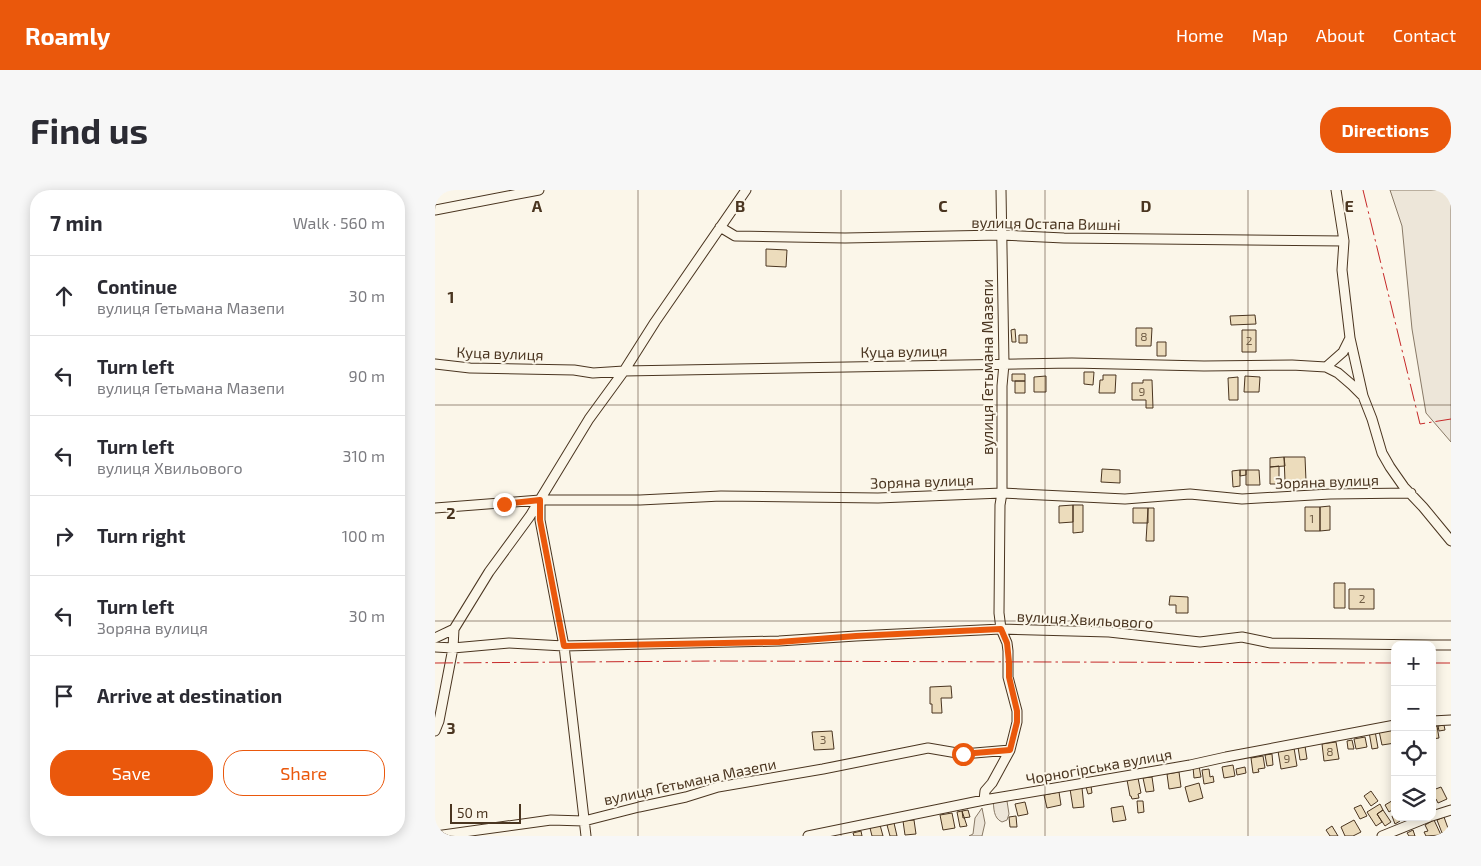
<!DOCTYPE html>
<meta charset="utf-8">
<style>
:root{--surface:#fff;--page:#f7f7f7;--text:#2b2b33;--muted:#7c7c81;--line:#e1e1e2;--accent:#ea580c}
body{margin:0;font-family:"Exo 2",sans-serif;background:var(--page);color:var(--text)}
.controls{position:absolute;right:15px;bottom:15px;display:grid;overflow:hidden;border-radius:10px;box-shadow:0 2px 12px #0003}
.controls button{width:45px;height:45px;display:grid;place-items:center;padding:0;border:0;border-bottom:1px solid var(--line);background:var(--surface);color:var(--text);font:25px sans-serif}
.scale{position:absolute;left:15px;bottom:12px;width:71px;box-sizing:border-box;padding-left:5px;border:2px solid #4a3520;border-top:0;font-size:14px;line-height:18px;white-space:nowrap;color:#4a3520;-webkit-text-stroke:4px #fbf6e9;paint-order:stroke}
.stop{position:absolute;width:15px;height:15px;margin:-11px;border:4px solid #ea580c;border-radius:50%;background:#fff}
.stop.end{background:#ea580c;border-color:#fff;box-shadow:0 1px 5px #0008}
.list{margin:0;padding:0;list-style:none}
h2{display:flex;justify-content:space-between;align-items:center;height:65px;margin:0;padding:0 20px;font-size:21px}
h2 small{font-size:16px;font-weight:400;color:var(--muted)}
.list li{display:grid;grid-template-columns:32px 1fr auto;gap:15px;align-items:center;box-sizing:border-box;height:80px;padding:0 20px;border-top:1px solid var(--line)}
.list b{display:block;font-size:19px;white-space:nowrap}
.list p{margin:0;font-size:16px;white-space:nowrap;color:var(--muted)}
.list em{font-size:16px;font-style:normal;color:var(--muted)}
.actions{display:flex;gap:10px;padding:15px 20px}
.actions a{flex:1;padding:11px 0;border:1px solid var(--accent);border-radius:20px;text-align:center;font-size:18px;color:var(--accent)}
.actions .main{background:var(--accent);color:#fff}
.icon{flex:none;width:28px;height:28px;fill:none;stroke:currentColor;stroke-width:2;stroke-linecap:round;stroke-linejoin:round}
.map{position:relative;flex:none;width:1016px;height:646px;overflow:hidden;border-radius:20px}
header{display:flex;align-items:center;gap:30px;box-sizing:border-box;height:70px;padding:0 25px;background:var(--accent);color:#fff}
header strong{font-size:24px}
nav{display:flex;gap:28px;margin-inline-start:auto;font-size:18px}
.intro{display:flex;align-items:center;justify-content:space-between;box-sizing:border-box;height:120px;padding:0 30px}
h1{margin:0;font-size:35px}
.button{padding:12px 22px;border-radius:20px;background:var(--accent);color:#fff;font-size:18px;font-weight:700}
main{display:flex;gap:30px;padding:0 30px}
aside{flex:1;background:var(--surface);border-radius:20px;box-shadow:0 2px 12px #0003}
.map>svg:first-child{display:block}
</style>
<header>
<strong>Roamly</strong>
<nav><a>Home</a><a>Map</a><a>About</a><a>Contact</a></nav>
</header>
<div class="intro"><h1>Find us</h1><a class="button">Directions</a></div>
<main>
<aside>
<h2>7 min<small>Walk · 560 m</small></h2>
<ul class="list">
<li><svg class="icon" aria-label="ahead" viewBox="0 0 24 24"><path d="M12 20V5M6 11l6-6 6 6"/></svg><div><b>Continue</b><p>вулиця Гетьмана Мазепи</p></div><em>30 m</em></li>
<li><svg class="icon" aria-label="left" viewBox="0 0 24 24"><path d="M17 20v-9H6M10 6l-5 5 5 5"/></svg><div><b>Turn left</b><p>вулиця Гетьмана Мазепи</p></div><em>90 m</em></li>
<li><svg class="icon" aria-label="left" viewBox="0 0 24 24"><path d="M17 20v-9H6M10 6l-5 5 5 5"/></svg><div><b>Turn left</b><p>вулиця Хвильового</p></div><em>310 m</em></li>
<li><svg class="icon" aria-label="right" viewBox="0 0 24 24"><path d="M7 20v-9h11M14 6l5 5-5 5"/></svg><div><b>Turn right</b></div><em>100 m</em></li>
<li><svg class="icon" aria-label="left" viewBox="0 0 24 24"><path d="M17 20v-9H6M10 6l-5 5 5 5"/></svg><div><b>Turn left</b><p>Зоряна вулиця</p></div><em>30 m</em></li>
<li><svg class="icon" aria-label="arrive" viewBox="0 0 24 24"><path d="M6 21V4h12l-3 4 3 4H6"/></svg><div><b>Arrive at destination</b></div></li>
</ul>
<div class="actions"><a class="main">Save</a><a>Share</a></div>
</aside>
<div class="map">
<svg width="1016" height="646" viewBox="0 0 1016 646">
<rect width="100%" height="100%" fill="#fbf6e9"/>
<path fill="#ede6d9" stroke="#887966" d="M955 0H1016V252L991 223 977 139 967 36Z
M558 609H566L572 611 574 624 572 630 567 632C558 628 559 618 558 609Z
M547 618 550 633 547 646H534L538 644 540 628Z"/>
<path fill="#ecdcbc" stroke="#4a3520" d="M331 59 352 60 351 77 331 76Z
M820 125 821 134 796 135 795 126Z
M701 138H717L716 156H701Z
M580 139 581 152H577L576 140Z
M807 140H821V162H807Z
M584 145H592V153H584Z
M722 152H731V166H722Z
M649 182H659L658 195 649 194Z
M577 184H590V191H577Z
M668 185H681L680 203H664L665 190H668Z
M611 186V202H599V187Z
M810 186 825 187 824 202H809Z
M803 187V210H794L793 188Z
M708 190H717L718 218H711V210H697V193H708Z
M580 191H590V203H580Z
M849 267H870L871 291H850Z
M849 267 850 276 835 277V268Z
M844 276V294H835V277Z
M667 279 685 280V293L666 292Z
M805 280H811V285L805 286Z
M805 280V296L798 297 797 281Z
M811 280H824L825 295H811Z
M638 315V332L624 333V316Z
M638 315H648V342L638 343Z
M895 316V340L885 341V317Z
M870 317H885V341H870Z
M698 318H713V333H698Z
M713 318H719V351H711Z
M899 393H910V418H899Z
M914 399H939V419H914Z
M735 406 753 407V423H741V415H734Z
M516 496 517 508H506L507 523H497V514H495V497Z
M1009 535 1010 540 1004 541 1003 536Z
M997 536H1002L1004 548 997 549Z
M960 539V553L947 555 944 541Z
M397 541 399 559 379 560 377 542Z
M940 541 943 558 937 559 934 542Z
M930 547 932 557 921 559 919 549Z
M917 550 919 559H913L912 551Z
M901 552 904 569 889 571 887 554Z
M870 556 872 569 865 570 863 557Z
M859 558 862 576 846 579 843 561Z
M837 564 838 575 832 576 830 565Z
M828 566 830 578 823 579 824 582 818 583 816 568Z
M798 575 800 586 789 588 787 577Z
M764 576 766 587 759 588 758 577Z
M810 577 811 583 802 585 801 579Z
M774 579 775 587 778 586 779 592 769 594 767 580Z
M744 582 746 597 734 599 732 584Z
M717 587 719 601 711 602 708 588Z
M703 588 706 603 703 604 704 608 697 609 696 606H695L692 590Z
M764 593 768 608 754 612 750 597Z
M656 596 657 603 653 604 651 597Z
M1006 597 1012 609 1003 613 1001 609 997 611V599L998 600Z
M647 598 649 617 638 618 635 599Z
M936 601 943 611 936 616 929 606Z
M624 602 626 615 612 618 609 605Z
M960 609V618L954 622 950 615Z
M702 611H708L709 622 703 623Z
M590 612 593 624 583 626 580 614Z
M945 614 948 620 942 624 947 632 941 636 932 622Z
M926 615 932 626 925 629 919 618Z
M688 616 691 630 678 632 676 618Z
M533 620 535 627 528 628 527 621Z
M948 620 956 632 950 636 942 624Z
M527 621 532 636 525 637 522 622Z
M517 623 520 638 508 640 505 625Z
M960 624V627H964L965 631 960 634 957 626Z
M581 626 582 637H575L574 627Z
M1009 627 1014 641 1007 643 1002 630Z
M479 630 481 644 470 645 468 631Z
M919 630 926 642 918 646H910L906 637Z
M999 630 1006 645 991 646 989 642 993 641 990 635Z
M459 633 462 646H455L452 635Z
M445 635 448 646H437L435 638Z
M897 636 903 646H895L891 640Z
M978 640 980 646H974L972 643Z
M426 641 427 646H419L418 643Z"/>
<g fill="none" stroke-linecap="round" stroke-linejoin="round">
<g stroke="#4a3520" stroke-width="11">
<path id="street" d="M901 0 909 51 907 80 915 148 928 206 937 229 947 263 955 277 969 297 988 317 1016 351
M0 20 104 0
M285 37 300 46 410 48 566 45 629 48 909 51
M0 174 35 178 139 180 158 183 189 181 637 173 769 176 857 175 891 177 903 183 917 195 928 206
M891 177 908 162 915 148
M105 310V330L129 456 151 646
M0 318 105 310H205L286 306 443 308 567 303 690 309 755 304 807 309 895 304 976 303
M0 448 19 439
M997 455H1016
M0 457 18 458 74 453 129 456 344 451 421 446 566 439 674 442 765 452 807 447 836 453 997 455
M997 531 1016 530
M0 541 4 531 18 458 19 439 54 382 95 326 154 229 189 181 220 132 311 0
M549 610 550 601 557 593 575 560 582 532V521L573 487V461L572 453 566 439 564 423 565 315 567 303V196L569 174 566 0
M997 626 1016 620
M0 646 116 630 149 631 204 617 251 607 283 597 388 579 493 558 528 564 575 560
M373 646 549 610 755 575 791 567 960 535
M947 646 994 627"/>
</g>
<use href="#street" stroke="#fbf6e9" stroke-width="9"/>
<path stroke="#c62828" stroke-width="1" stroke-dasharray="18 4 2.5 4" stroke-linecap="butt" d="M928 0 985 234 1016 229
M0 473 281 471 960 473
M997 473H1016"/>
</g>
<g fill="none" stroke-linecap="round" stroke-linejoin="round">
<path stroke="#ea580c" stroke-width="6" d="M69 314 105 310V330L129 456 344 452 421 446 566 439 572 453 574 472V487L582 521V532L575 560 528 564"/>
</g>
<path fill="none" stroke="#4a3520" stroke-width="1" stroke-opacity="0.55" d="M203 0V646M406 0V646M610 0V646M813 0V646M0 215H1016M0 431H1016"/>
<g text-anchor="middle" stroke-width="4" stroke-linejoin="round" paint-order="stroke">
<g font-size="12" fill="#725f47">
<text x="709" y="151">8</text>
<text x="814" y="155">2</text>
<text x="707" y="206">9</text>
<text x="877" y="333">1</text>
<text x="927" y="413">2</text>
<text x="388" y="554">3</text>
<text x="895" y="566">8</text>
<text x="852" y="573">9</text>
</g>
<g font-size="15" fill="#4a3520" stroke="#fbf6e9">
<text transform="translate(611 34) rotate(1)" y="5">вулиця Остапа Вишні</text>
<text transform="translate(469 162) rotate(-1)" y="5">Куца вулиця</text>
<text transform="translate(65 164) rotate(2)" y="5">Куца вулиця</text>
<text transform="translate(553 177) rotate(-90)" y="5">вулиця Гетьмана Мазепи</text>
<text transform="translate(487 292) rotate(-2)" y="5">Зоряна вулиця</text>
<text transform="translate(892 292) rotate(-2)" y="5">Зоряна вулиця</text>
<text transform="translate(650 430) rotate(3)" y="5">вулиця Хвильового</text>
<text transform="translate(664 577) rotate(-10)" y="5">Чорногірська вулиця</text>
<text transform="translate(255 592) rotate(-12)" y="5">вулиця Гетьмана Мазепи</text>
</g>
</g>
<g font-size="16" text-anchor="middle" font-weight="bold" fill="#4a3520" stroke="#fbf6e9" stroke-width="4" stroke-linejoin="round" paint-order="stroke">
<text x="102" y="22">A</text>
<text x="305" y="22">B</text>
<text x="508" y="22">C</text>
<text x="711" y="22">D</text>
<text x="914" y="22">E</text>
<text x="16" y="113">1</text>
<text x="16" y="329">2</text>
<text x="16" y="544">3</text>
</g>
</svg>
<div class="controls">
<button>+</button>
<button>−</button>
<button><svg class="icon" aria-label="locate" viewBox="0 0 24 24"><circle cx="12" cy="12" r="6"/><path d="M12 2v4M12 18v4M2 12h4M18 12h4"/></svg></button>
<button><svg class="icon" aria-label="layers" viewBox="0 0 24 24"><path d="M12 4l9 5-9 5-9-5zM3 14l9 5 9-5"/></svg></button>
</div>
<div class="scale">50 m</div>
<div class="stop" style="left:528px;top:564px"></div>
<div class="stop end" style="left:69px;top:314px"></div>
</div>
</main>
